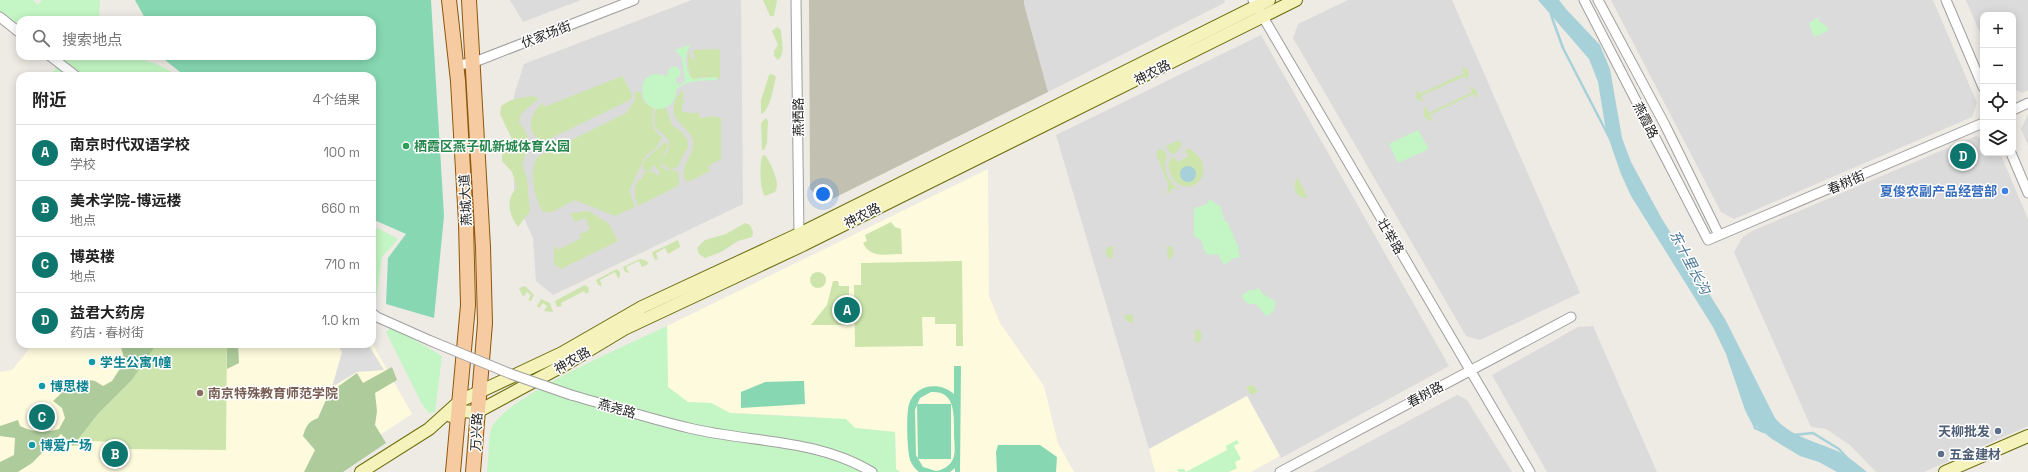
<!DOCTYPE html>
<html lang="zh">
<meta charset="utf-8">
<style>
:root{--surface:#fff;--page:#f6f6f6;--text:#222;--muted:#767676;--line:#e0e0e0;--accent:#0f766e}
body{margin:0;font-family:"Space Grotesk","Noto Sans SC",sans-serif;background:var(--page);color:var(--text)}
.controls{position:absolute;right:12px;top:12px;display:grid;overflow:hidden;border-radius:8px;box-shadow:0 2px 10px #0003}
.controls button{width:36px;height:36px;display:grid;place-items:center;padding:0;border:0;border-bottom:1px solid var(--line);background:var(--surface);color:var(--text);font:20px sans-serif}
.you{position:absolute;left:823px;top:194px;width:14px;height:14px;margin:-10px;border:3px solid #fff;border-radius:50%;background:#1a73e8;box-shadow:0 0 0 6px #1a73e833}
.badge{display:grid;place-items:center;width:26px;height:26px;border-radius:50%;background:var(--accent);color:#fff;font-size:13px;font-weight:700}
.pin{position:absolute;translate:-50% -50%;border:2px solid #fff;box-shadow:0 1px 4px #0006}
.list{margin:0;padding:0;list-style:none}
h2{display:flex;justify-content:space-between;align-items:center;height:52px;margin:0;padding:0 16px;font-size:17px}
h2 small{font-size:13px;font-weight:400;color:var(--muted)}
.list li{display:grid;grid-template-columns:26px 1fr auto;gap:12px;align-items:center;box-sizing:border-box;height:56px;padding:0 16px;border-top:1px solid var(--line)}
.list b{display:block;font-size:15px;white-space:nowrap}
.list p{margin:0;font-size:13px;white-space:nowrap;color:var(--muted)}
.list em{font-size:13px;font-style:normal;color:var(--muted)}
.icon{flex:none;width:22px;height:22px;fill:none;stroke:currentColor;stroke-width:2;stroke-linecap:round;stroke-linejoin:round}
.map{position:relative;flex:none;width:2028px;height:472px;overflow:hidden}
.search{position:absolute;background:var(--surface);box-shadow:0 2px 10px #0003;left:16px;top:16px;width:360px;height:44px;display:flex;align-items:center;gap:10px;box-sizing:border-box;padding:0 14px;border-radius:12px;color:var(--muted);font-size:15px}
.panel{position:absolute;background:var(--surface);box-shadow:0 2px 10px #0003;left:16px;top:72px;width:360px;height:276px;border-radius:12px}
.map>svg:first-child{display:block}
</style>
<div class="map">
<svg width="2028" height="472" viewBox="0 0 2028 472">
<rect width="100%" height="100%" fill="#eeeae4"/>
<path fill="#dcdbdb" d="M510 0H581L523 22Z
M692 0H741L743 204 553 295 536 281 533 238 514 197V95L524 64Z
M1024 0H1225L1224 3 1048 92 1024 4Z
M1348 0H1452L1580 293 1480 340 1466 336 1293 38 1298 24Z
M1611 0H1933L1977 103 1972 117 1734 219 1721 212Z
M1966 0H2028V90L2022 93 2013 88V15H1983V40Z
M1261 35 1449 366 1281 458 1247 396 1149 449 1056 135Z
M2028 114V145L2021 129Z
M1976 136 1983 140V153H2000L2028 219V426L1924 472H1876L1850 445 1826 429 1811 427 1734 252 1743 237 1752 231Z
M1593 326 1657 472H1547L1492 375 1578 327Z
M1457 395 1467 400 1512 472H1313Z"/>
<path fill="#fdfade" d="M988 169 989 296 1000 323 1044 386 1058 443 1074 472H900L896 469 895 432 855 428 816 417 730 413 711 403 688 402 668 388 667 326Z
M372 343 412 414 323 472H0V372L12 370 33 344Z
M1247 396 1280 456 1251 472H1155L1149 449Z"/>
<path fill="#c2c0b0" d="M809 0H1024V4L1048 92 832 199 826 201 820 199 810 189Z"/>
<path fill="#cde5ad" d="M763 0H777L774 16H770Z
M777 27 781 30C781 38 786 55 778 60L774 56V51L778 45 772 31Z
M720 49V78L699 77V81L691 79 688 66V51L692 60 695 59 692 50Z
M1461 67 1465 68 1469 72 1468 80 1465 76 1421 96 1423 102 1415 98 1417 89 1420 94 1464 73Z
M772 74 776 77C773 87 771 110 761 114V100L769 75Z
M622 76 631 92 632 97 630 100 543 142C525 134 529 114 542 103L544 107Z
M1470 86 1477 91V99L1473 94 1430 115 1433 121H1431L1424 117V108L1426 107 1429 113 1472 92Z
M683 90V101L686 102 682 103V112H689L690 114 699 112V118L717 116 718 118H721V159L708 166 710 171 688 182 684 179C681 161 695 155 693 141 690 126 670 123 674 105 676 97 677 95 683 90Z
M640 91 644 102 654 109C651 122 651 129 662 137L660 142 654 150 646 155 630 189V193L635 207 615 216 575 200 552 212H543C534 197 529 173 537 157L626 113 635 100V93Z
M531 96 539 98 521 114 519 123C532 134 529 151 522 164L527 179 530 211 518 227C509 215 505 199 517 188L512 172 502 161V151L512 139 500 114 501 106 511 100Z
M666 108 672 125 682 132 688 141V147L678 166 671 170 662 164 661 161 668 151 669 141C659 126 650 133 656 109Z
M766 118 768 121 767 143 764 150H762L761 123Z
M1179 140 1182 145 1175 154 1170 153 1166 146Z
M665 142 668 145C663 160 651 170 678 171L679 181 678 186 638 206C634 195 632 189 639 179L641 180 645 171 656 173 657 176 660 173 654 165 652 166 651 172 643 169V163L648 157Z
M1189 148C1193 152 1200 156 1202 162 1211 189 1172 199 1168 164L1172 156 1178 162 1188 156 1185 150Z
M1159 149H1162L1167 155C1162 168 1167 180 1178 188L1172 189 1167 196 1168 184 1156 154Z
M763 155 766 156C771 165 781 183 775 192L765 196C760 192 759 161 763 155Z
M1298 178 1308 198C1296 199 1291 187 1298 178Z
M589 211 609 224 618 241 561 269 554 264V246H555L558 250 581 238 579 235 590 229 585 218 575 222 570 213Z
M891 222 895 227 901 229 902 254C887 254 870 259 863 243L867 241 865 235Z
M745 223 750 225 753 232 752 237 738 241 721 252 705 258 699 254 697 248 705 240 726 234Z
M678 240 680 247 668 254 665 248 656 253 658 259 655 260 652 253 653 252Z
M1113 245V259L1109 258 1105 253 1107 248Z
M1167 246 1172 247 1174 252 1173 256 1168 260Z
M640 259 647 261 648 264 642 267 639 261 626 267 629 273 625 272 623 267Z
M962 261 963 346H956V324H935V317H922L923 346 855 347 854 285H861V263Z
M617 269 620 272V277L618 278 615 272 600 280 602 286 598 285 596 280Z
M810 280a8 8 0 1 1 16 0a8 8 0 1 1-16 0Z
M833 281H838L839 286H849V325H811L827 305Z
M585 285 588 287 589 292 586 294 584 291 561 303 562 306 557 307 555 301Z
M525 286 534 295 531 301 528 300 531 295 527 292 523 297 519 288Z
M541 299 550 303 553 312 544 311 547 306 543 303 539 308 537 306Z
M1124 315H1133V323L1126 321Z
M1195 329 1200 331 1202 336 1200 341 1195 343Z
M164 344H227L226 450 126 449 125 442 88 441 87 445 73 446 98 414 132 380 154 348Z
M1251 385 1255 387 1258 391 1251 395 1246 387Z"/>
<path fill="#adcb9b" d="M120 344H164L154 348 132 380 98 414 73 446 61 434 32 463 18 472H0V462L14 455 15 438 0 436V426L18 420 20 426C34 433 44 433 59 429L65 418 62 408 53 401 68 387 83 379 95 381 103 386 112 381 125 361Z
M227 344H238L239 363 227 369Z
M392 367 397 380 375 393 377 411 375 425 386 443 343 472H304L315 450 303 436C306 426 308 422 318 418L329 393 357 373 363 383Z"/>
<path fill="#c3f6c4" d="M0 0H33L38 5 42 0H100L99 20H20V31L0 16Z
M1819 17V21L1828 28V31L1814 37 1809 23Z
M692 44C684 50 684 72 693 79L717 77V80C702 81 688 79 676 90 676 97 674 103 668 106 640 123 628 63 667 76L669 69 675 66 681 71 680 76 676 78V82L679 85 685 81 682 58 675 50Z
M53 56C94 56 143 49 177 76H51L60 61Z
M1418 130 1428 148 1427 150 1398 163 1389 144Z
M1209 199 1221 207 1224 220 1228 223 1239 249 1238 251 1241 257 1234 258 1224 265 1218 254 1210 255 1205 252 1201 240 1194 236V210L1196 207H1200L1208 203Z
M372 225 398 239 382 257 375 306 372 303Z
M1258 287 1263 294 1275 301C1276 308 1273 314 1266 316L1256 304H1248L1241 296 1250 290H1256Z
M667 326 668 387 688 402 711 403 730 413 846 419 855 428 895 432 896 469 900 472H487C489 460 488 437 492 427 507 396 632 343 667 326Z
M390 328H394L442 356 435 412 429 413 422 404 386 332Z
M1237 440 1239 443 1234 446 1241 459 1235 462 1237 468 1229 472H1179L1177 469H1184L1186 472 1227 450 1226 446Z"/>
<path fill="#87d8b2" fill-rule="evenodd" d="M135 0H431L444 216 434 318 386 304 388 258 406 234 372 219V76H185L165 60 153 56H372V20H146Z
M954 366H961L960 472H955V468L950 472H919C915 469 912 465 910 460 907 450 906 415 909 404 915 384 940 381 954 394ZM931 392C956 390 954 416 954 434 954 442 956 452 953 459 950 466 943 470 936 471L923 467 916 455 915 410 920 398Z
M798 381H804L805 404 741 408V392L765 382Z
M917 404H951V459H918Z
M998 445H1040L1057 457 1056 472H997L996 452Z"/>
<path fill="#dedede" d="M337 344H368L384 370 357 372 332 387 342 352Z"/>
<path fill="#a7d1d9" d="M1538 0H1559L1566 9 1600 45 1610 69 1622 138 1631 162 1662 219 1725 319 1775 418C1791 437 1815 441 1837 451 1848 456 1858 465 1867 472H1837L1819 462 1800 456 1772 439 1751 422 1745 410 1726 354 1713 327 1631 196 1621 174 1606 131 1598 82 1589 59Z
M1180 174a8 8 0 1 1 16 0a8 8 0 1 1-16 0Z"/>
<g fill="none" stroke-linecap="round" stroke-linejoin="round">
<path stroke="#a7d1d9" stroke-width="2.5" d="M1551 15 1563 48 1609 137
M1753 422 1755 428 1764 432
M1793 435 1813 433 1839 449 1849 460"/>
<g stroke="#9f9f9f" stroke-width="11">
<path id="street" d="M796 0 799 234
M1253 0 1530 472
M1584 0 1708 240 1983 123
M1598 0 1665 125 1719 235
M1946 0 1983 87
M0 17 20 33
M50 56 76 76
M457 65 472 63 634 0
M2013 110 2028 103
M2011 153 2028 193
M372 313 377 317 431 341
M571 395C611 406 650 419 689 428 751 443 815 438 872 472
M1280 472 1571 317"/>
</g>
<g stroke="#6a6d0c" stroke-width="14">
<path id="secondary" d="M451 416 459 411 477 412 566 364 624 329 803 245 1296 0
M361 472 429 429 460 401 562 353 642 307 799 234 1269 0
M1945 472 2028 436"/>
</g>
<g stroke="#8d570a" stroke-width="16">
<path id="primary" d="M449 0 458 81 466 223 468 305 453 472
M469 0 483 247 485 323 473 472"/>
</g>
<use href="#street" stroke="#fff" stroke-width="9"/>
<use href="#secondary" stroke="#f5f3bb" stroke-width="12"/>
<use href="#primary" stroke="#f6cba2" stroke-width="14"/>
<g stroke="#9f9f9f" stroke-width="11" stroke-linecap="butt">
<path id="street-bridge" d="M431 341 511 374 571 395"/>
</g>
<use href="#street-bridge" stroke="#fff" stroke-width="9"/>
</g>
<circle fill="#2e9e5b" stroke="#fff" stroke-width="1.5" cx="406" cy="146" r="4"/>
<circle fill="#3f7fe0" stroke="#fff" stroke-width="1.5" cx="2005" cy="191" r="4"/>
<g fill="#0f9aa8" stroke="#fff" stroke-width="1.5">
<circle cx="92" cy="362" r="4"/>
<circle cx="42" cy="386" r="4"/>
<circle cx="32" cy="445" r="4"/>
</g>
<circle fill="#8d6e63" stroke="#fff" stroke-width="1.5" cx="200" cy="393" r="4"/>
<g fill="#5c6f8a" stroke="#fff" stroke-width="1.5">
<circle cx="1998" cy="431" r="4"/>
<circle cx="1941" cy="454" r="4"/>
</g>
<g text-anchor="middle" stroke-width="3" stroke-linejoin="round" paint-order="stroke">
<g font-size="13" fill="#1e1e1e" stroke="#fff">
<text transform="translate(546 34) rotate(-21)" y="5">伏家场街</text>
<text transform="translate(1152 72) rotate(-27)" y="5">神农路</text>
<text transform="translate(798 117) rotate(-91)" y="5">燕栖路</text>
<text transform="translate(1646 120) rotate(63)" y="5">燕霞路</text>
<text transform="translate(1846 182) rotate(-23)" y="5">春树街</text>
<text transform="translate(465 200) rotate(-93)" y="5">燕城大道</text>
<text transform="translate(862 215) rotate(-27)" y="5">神农路</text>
<text transform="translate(1391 236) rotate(59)" y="5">壮举路</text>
<text transform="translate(572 360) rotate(-30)" y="5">神农路</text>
<text transform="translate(1425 394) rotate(-28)" y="5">春树路</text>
<text transform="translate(617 408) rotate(16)" y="5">燕尧路</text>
<text transform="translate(476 432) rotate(-87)" y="5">万兴路</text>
</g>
<g font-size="13" font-weight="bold" fill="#27864d" stroke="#fff" text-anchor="start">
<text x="414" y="151">栖霞区燕子矶新城体育公园</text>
</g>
<g font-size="13" font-weight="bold" fill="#366cbe" stroke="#fff" text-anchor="end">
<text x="1997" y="196">夏俊农副产品经营部</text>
</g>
<g font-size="13" font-weight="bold" fill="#0d838f" stroke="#fff" text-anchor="start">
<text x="100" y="367">学生公寓1幢</text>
<text x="50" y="391">博思楼</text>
<text x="40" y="450">博爱广场</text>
</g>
<g font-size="13" font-weight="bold" fill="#785e54" stroke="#fff" text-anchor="start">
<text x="208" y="398">南京特殊教育师范学院</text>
</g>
<g font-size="13" font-weight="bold" fill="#4e5e75" stroke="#fff" text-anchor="end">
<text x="1990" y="436">天柳批发</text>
<text x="1949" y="459" text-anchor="start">五金建材</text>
</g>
<g font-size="14" font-style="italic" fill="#4a7798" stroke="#fff">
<text transform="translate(1690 262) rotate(62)" y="5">东十里长沟</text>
</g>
</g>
</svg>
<div class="controls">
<button>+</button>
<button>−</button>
<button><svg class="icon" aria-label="locate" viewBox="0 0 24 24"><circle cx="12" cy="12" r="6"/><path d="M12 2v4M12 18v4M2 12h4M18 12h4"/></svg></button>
<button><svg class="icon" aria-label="layers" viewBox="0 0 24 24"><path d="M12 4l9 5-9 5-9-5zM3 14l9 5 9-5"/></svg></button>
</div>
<div class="you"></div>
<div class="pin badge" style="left:847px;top:310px">A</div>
<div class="pin badge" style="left:115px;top:454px">B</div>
<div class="pin badge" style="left:42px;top:417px">C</div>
<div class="pin badge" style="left:1963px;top:156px">D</div>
<div class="search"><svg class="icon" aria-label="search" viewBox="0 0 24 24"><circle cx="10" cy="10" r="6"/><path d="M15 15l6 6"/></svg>搜索地点</div>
<section class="panel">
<h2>附近<small>4个结果</small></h2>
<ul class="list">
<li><span class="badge">A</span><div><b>南京时代双语学校</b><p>学校</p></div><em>100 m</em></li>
<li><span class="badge">B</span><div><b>美术学院-博远楼</b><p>地点</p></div><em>660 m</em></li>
<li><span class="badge">C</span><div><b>博英楼</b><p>地点</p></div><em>710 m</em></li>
<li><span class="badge">D</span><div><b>益君大药房</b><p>药店 · 春树街</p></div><em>1.0 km</em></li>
</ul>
</section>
</div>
